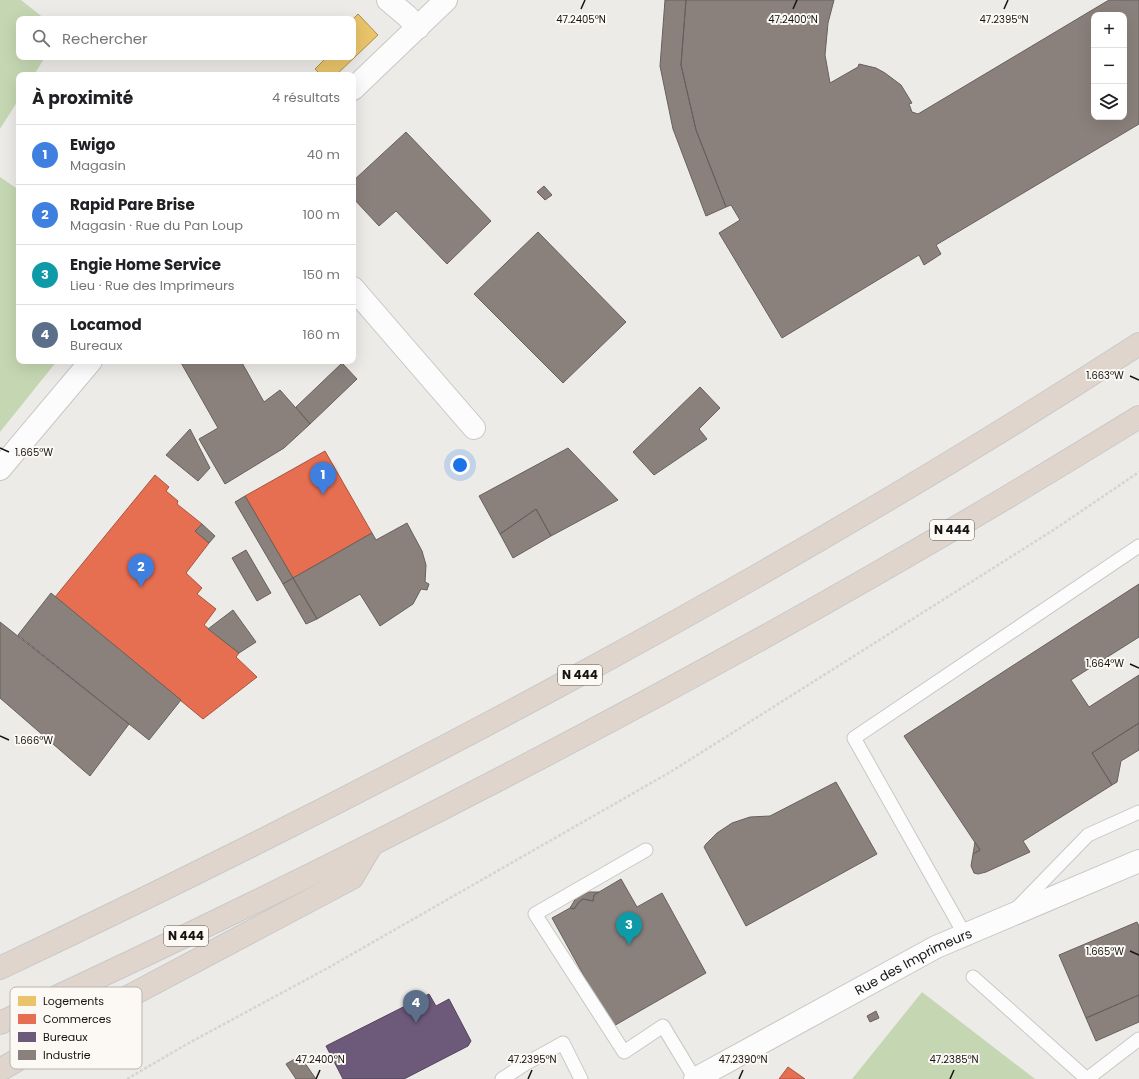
<!DOCTYPE html>
<html lang="fr">
<meta charset="utf-8">
<style>
:root{--surface:#fff;--page:#f2f2f2;--text:#202124;--muted:#757577;--line:#e0e0e0;--accent:#615f5d}
body{margin:0;font-family:Poppins,sans-serif;background:var(--page);color:var(--text)}
.controls{position:absolute;right:12px;top:12px;display:grid;overflow:hidden;border-radius:8px;box-shadow:0 4px 16px #0002}
.controls button{width:36px;height:36px;display:grid;place-items:center;padding:0;border:0;border-bottom:1px solid var(--line);background:var(--surface);color:var(--text);font:20px sans-serif}
.you{position:absolute;left:460px;top:465px;width:14px;height:14px;margin:-10px;border:3px solid #fff;border-radius:50%;background:#1a73e8;box-shadow:0 0 0 6px #1a73e833}
.badge{display:grid;place-items:center;width:26px;height:26px;border-radius:50%;background:var(--accent);color:#fff;font-size:13px;font-weight:700}
.pin{position:absolute;translate:-50% -33px;filter:drop-shadow(0 1px 2px #0008)}
.pin::after{content:'';position:absolute;top:21px;width:14px;height:12px;background:inherit;clip-path:polygon(0 0,100% 0,50% 100%)}
.list{margin:0;padding:0;list-style:none}
h2{display:flex;justify-content:space-between;align-items:center;height:52px;margin:0;padding:0 16px;font-size:17px}
h2 small{font-size:13px;font-weight:400;color:var(--muted)}
.list li{display:grid;grid-template-columns:26px 1fr auto;gap:12px;align-items:center;box-sizing:border-box;height:60px;padding:0 16px;border-top:1px solid var(--line)}
.list b{display:block;font-size:15px;white-space:nowrap}
.list p{margin:0;font-size:13px;white-space:nowrap;color:var(--muted)}
.list em{font-size:13px;font-style:normal;color:var(--muted)}
.icon{flex:none;width:22px;height:22px;fill:none;stroke:currentColor;stroke-width:2;stroke-linecap:round;stroke-linejoin:round}
.map{position:relative;flex:none;width:1139px;height:1079px;overflow:hidden}
.search{position:absolute;background:var(--surface);box-shadow:0 4px 16px #0002;left:16px;top:16px;width:340px;height:44px;display:flex;align-items:center;gap:10px;box-sizing:border-box;padding:0 14px;border-radius:8px;color:var(--muted);font-size:15px}
.panel{position:absolute;background:var(--surface);box-shadow:0 4px 16px #0002;left:16px;top:72px;width:340px;height:292px;border-radius:8px}
.map>svg:first-child{display:block}
</style>
<div class="map">
<svg width="1139" height="1079" viewBox="0 0 1139 1079">
<rect width="100%" height="100%" fill="#edebe8"/>
<path fill="#c5d7b2" d="M0 0H21L45 19H19V57H45L34 75H19V99L0 129Z
M0 177 19 190V361H57L0 432Z
M922 992 1035 1079H852Z"/>
<path fill="#e9c46a" stroke="#a98f50" d="M358 14 378 35 336 75H321L315 69 327 57H353V19Z"/>
<path fill="#e76f51" stroke="#a8543e" d="M325 451 372 533 293 578 245 496Z
M155 475 169 487 166 491 178 501 177 504 202 524 195 531 209 543 186 573 202 588 197 594 216 609 204 625 239 653 236 657 257 677 203 719 55 597Z
M788 1067 805 1079H779Z"/>
<path fill="#6d597a" stroke="#53445b" d="M429 994 436 1006 449 999 471 1041 468 1046 404 1079H343L326 1046Z"/>
<path fill="#8a817c" stroke="#67605c" fill-rule="evenodd" d="M665 0H686L681 65 696 130 726 207 706 216 673 129 660 66Z
M686 0H834L828 23 825 55 830 83 858 67 859 64 876 68 885 73 901 85 912 103 909 104 912 112 918 114 1109 0H1139V124L936 245 941 254 924 265 919 255 782 338 719 233 740 220 731 205 726 207 696 130 681 65ZM1094 15H1124V117H1094Z
M406 132 491 221 447 264 396 211 379 226 353 198V181Z
M544 186 552 195 545 200 537 192Z
M538 232 626 322 563 383 474 294Z
M180 361H241L264 402 280 390 310 424 284 448 225 484 199 439 218 428Z
M342 363 357 379 310 424 296 407Z
M700 387 720 408 699 429 707 439 654 475 633 452Z
M190 429 210 468 198 481 166 455Z
M568 448 618 500 551 536 536 509 500 534 479 496Z
M245 496 293 578 283 584 235 502Z
M536 509 551 536 513 558 500 534Z
M407 523 422 551 426 565 425 582 429 584 427 590 421 589 413 604 380 626 360 594 317 619 293 578 372 533 376 540Z
M202 524 215 536 209 543 195 531Z
M246 550 271 593 257 601 232 558Z
M293 578 317 619 306 624 283 584Z
M1139 584V637L1071 680 1089 707 1139 675V723L1092 753 1112 785 1023 841 1030 852 986 872 978 874 974 873 971 866 973 854 980 850 904 736Z
M51 593 181 700 149 740 18 635Z
M233 610 256 642 239 653 208 629Z
M0 622 129 724 90 776 0 698Z
M1139 723V750L1121 761 1117 782 1112 785 1092 753Z
M836 782 877 854 746 926 704 847 706 844 717 833 732 823 750 817 770 816Z
M975 842 980 850 973 854Z
M621 879 637 907 662 893 706 973 612 1027 552 918 570 908 574 909 579 902 583 899 593 901 594 895Z
M589 892H599L594 895 593 901 583 899 579 902 574 909 570 908 576 898Z
M1137 922 1139 926V995L1086 1018 1059 955Z
M1139 995V1022L1096 1041 1086 1018Z
M876 1011 879 1018 870 1022 867 1016Z
M300 1056 316 1079H296L286 1064Z"/>
<g fill="none" stroke-linecap="round" stroke-linejoin="round">
<g stroke="#c9c7c5" stroke-width="15">
<path id="lane" d="M646 850 535 914 624 1052 663 1026 695 1079
M1017 908 1088 835 1139 812
M965 935 854 738 1139 546
M973 977 1087 1079 1139 1039
M502 1079 525 1064 563 1043 581 1079"/>
</g>
<g stroke="#c9c7c5" stroke-width="24">
<g id="street">
<path d="M353 288 474 428"/>
<path id="s1" d="M695 1079 936 947 1139 861"/>
</g>
</g>
<g stroke="#c9c7c5" stroke-width="24">
<path id="secondary" d="M388 0 407 16 418 28
M353 89 446 0
M0 469 91 361"/>
</g>
<g stroke="#cac9c8" stroke-width="24">
<path id="highway" d="M0 968C392 782 775 579 1139 344
M0 1023C391 843 773 644 1139 417
M0 1070 105 1009 352 878 371 846"/>
</g>
<path stroke="#d4d4d3" stroke-width="2.5" stroke-dasharray="3 2" stroke-linecap="butt" d="M127 1079 187 1044 326 969 672 771 1055 529 1139 472"/>
<use href="#lane" stroke="#fcfcfc" stroke-width="13"/>
<use href="#street" stroke="#fcfcfc" stroke-width="22"/>
<use href="#secondary" stroke="#fcfcfc" stroke-width="22"/>
<use href="#highway" stroke="#dfd5cd" stroke-width="22"/>
</g>
<path fill="none" stroke="#151412" stroke-width="1.5" d="M581 9 585 0M793 9 797 0M1004 9 1008 0M1130 376 1139 380M0 448 9 452M1130 664 1139 668M0 736 9 740M1130 951 1139 955M316 1079 320 1070M528 1079 532 1070M739 1079 743 1070M950 1079 954 1070"/>
<g text-anchor="middle" stroke-width="4" stroke-linejoin="round" paint-order="stroke">
<g fill="#fcf8f4" stroke="#5a5856" stroke-width="1">
<rect x="930" y="520" width="44" height="20" rx="3"/>
<rect x="558" y="665" width="44" height="20" rx="3"/>
<rect x="164" y="926" width="44" height="20" rx="3"/>
</g>
<g font-size="12" font-weight="bold" fill="#151412">
<text x="952" y="534">N 444</text>
<text x="580" y="679">N 444</text>
<text x="186" y="940">N 444</text>
</g>
<g font-size="13" fill="#151412" stroke="#fcf8f4">
<text dy="5" stroke="none"><textPath href="#s1" startOffset="248">Rue des Imprimeurs</textPath></text>
</g>
</g>
<rect x="10" y="987" width="132" height="82" rx="6" fill="#fcf8f4" stroke="#b7b4b0" stroke-width="1"/>
<rect x="18" y="996" width="18" height="10" fill="#e9c46a"/>
<rect x="18" y="1014" width="18" height="10" fill="#e76f51"/>
<rect x="18" y="1032" width="18" height="10" fill="#6d597a"/>
<rect x="18" y="1050" width="18" height="10" fill="#8a817c"/>
<g font-size="11" fill="#151412">
<text x="43" y="1005">Logements</text>
<text x="43" y="1023">Commerces</text>
<text x="43" y="1041">Bureaux</text>
<text x="43" y="1059">Industrie</text>
</g>
<g font-size="10" text-anchor="middle" fill="#151412" stroke="#fcf8f4" stroke-width="4" stroke-linejoin="round" paint-order="stroke">
<text x="793" y="23">47.2400°N</text>
<text x="581" y="23">47.2405°N</text>
<text x="1004" y="23">47.2395°N</text>
<text x="1105" y="379">1.663°W</text>
<text x="34" y="456">1.665°W</text>
<text x="1105" y="667">1.664°W</text>
<text x="34" y="744">1.666°W</text>
<text x="1105" y="955">1.665°W</text>
<text x="320" y="1063">47.2400°N</text>
<text x="532" y="1063">47.2395°N</text>
<text x="743" y="1063">47.2390°N</text>
<text x="954" y="1063">47.2385°N</text>
</g>
</svg>
<div class="controls">
<button>+</button>
<button>−</button>
<button><svg class="icon" aria-label="layers" viewBox="0 0 24 24"><path d="M12 4l9 5-9 5-9-5zM3 14l9 5 9-5"/></svg></button>
</div>
<div class="you"></div>
<div class="pin badge" style="left:323px;top:495px;background:#3f7fe0">1</div>
<div class="pin badge" style="left:141px;top:587px;background:#3f7fe0">2</div>
<div class="pin badge" style="left:629px;top:945px;background:#0f9aa8">3</div>
<div class="pin badge" style="left:416px;top:1023px;background:#5c6f8a">4</div>
<div class="search"><svg class="icon" aria-label="search" viewBox="0 0 24 24"><circle cx="10" cy="10" r="6"/><path d="M15 15l6 6"/></svg>Rechercher</div>
<section class="panel">
<h2>À proximité<small>4 résultats</small></h2>
<ul class="list">
<li><span class="badge" style="background:#3f7fe0">1</span><div><b>Ewigo</b><p>Magasin</p></div><em>40 m</em></li>
<li><span class="badge" style="background:#3f7fe0">2</span><div><b>Rapid Pare Brise</b><p>Magasin · Rue du Pan Loup</p></div><em>100 m</em></li>
<li><span class="badge" style="background:#0f9aa8">3</span><div><b>Engie Home Service</b><p>Lieu · Rue des Imprimeurs</p></div><em>150 m</em></li>
<li><span class="badge" style="background:#5c6f8a">4</span><div><b>Locamod</b><p>Bureaux</p></div><em>160 m</em></li>
</ul>
</section>
</div>
